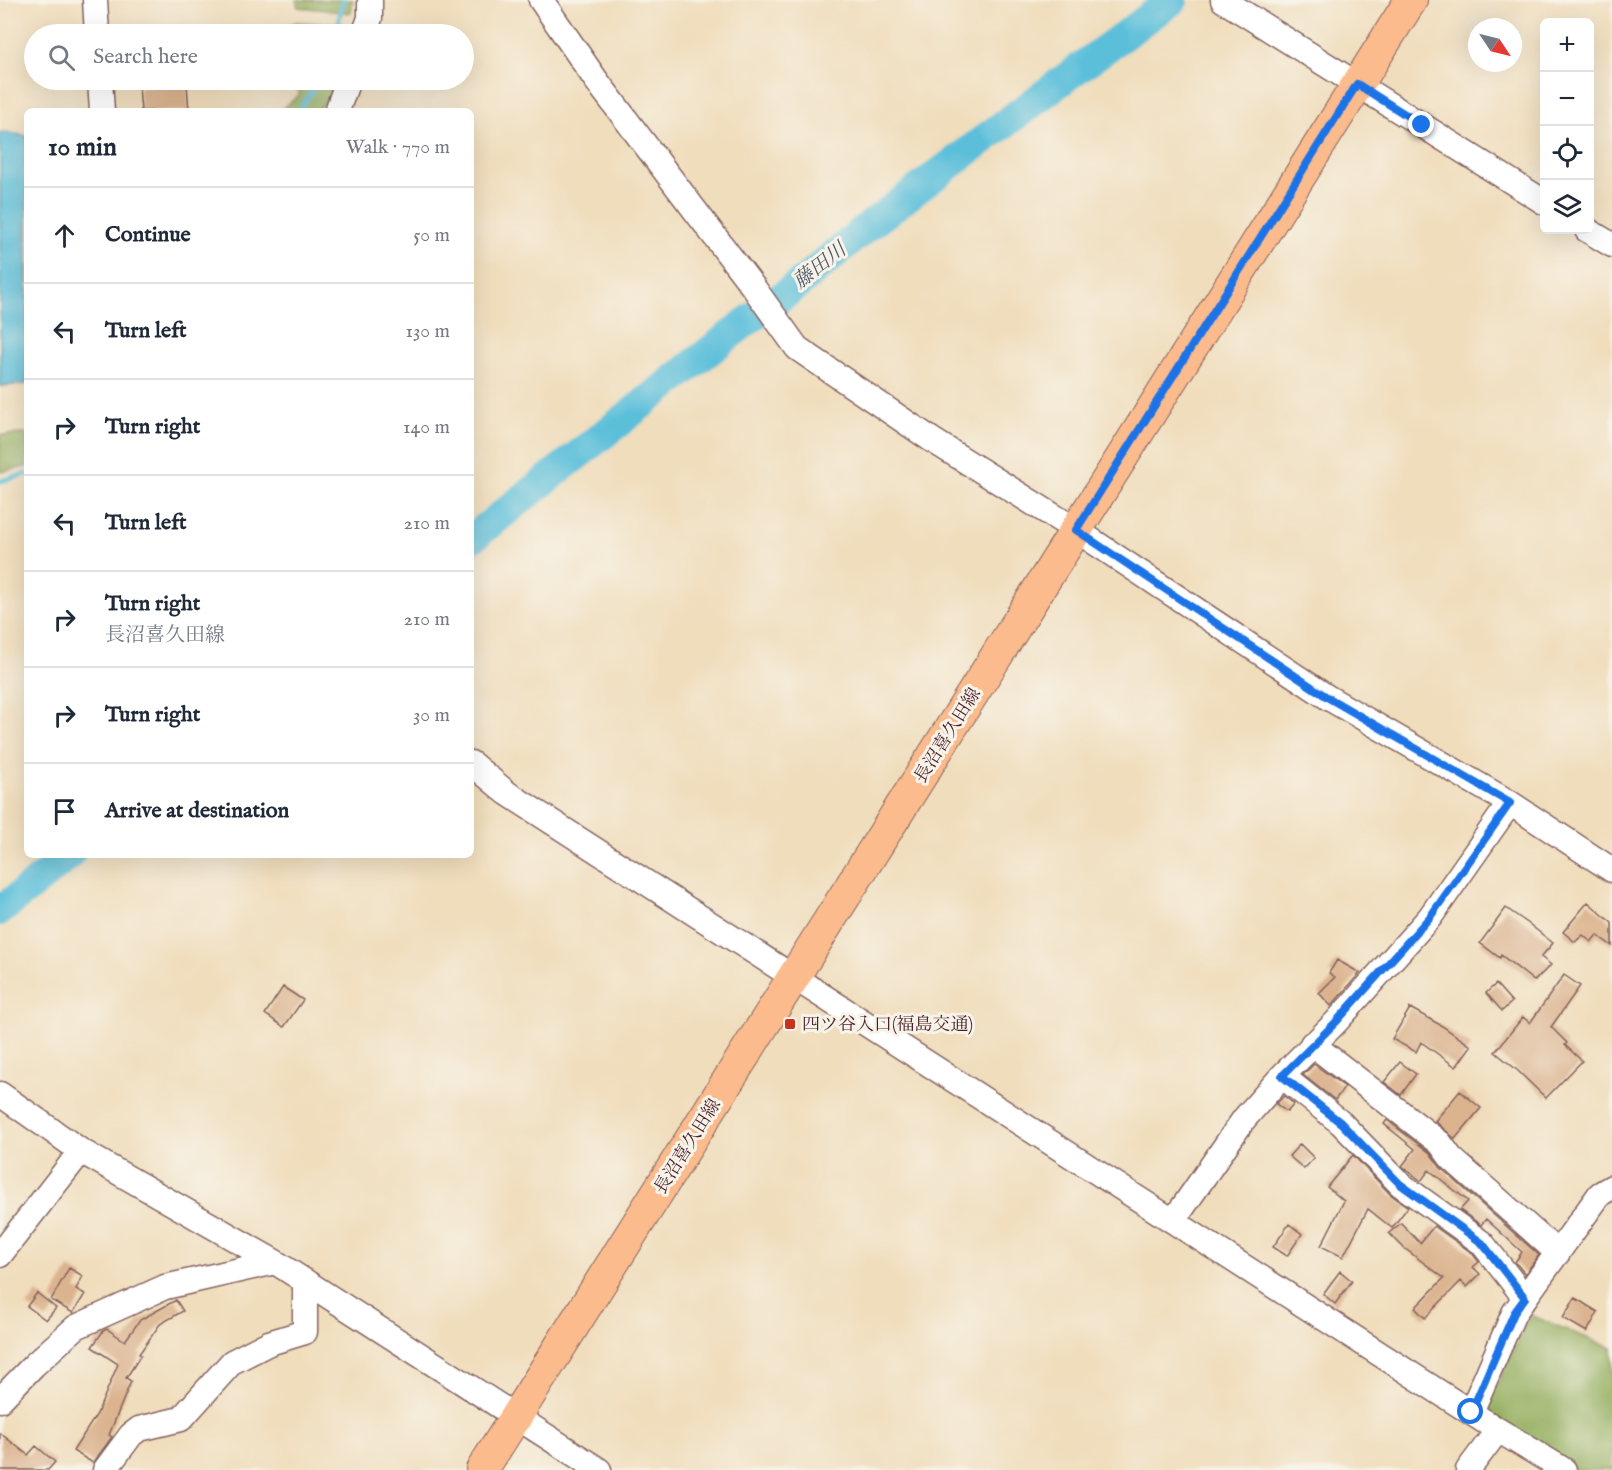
<!DOCTYPE html>
<meta charset="utf-8">
<style>
:root{--surface:#fff;--page:#f6f6f7;--text:#1f2937;--muted:#747a83;--line:#e0e1e3}
body{margin:0;font-family:"IM FELL English","Noto Serif JP",serif;background:var(--page);color:var(--text)}
.controls{position:absolute;right:18px;top:18px;display:grid;overflow:hidden;border-radius:9px;box-shadow:0 6px 24px #0002}
.controls button{width:54px;height:54px;display:grid;place-items:center;padding:0;border:0;border-bottom:2px solid var(--line);background:var(--surface);color:var(--text);font:30px sans-serif}
.compass{position:absolute;left:1468px;top:18px;width:54px;height:54px;border-radius:50%;background:var(--surface);box-shadow:0 6px 24px #0002;rotate:125deg}
.stop{position:absolute;width:18px;height:18px;margin:-14px;border:4px solid #1a73e8;border-radius:50%;background:#fff}
.stop.end{background:#1a73e8;border-color:#fff;box-shadow:0 2px 6px #0008}
.list{margin:0;padding:0;list-style:none}
h2{display:flex;justify-content:space-between;align-items:center;height:78px;margin:0;padding:0 24px;font-size:26px}
h2 small{font-size:20px;font-weight:400;color:var(--muted)}
.list li{display:grid;grid-template-columns:39px 1fr auto;gap:18px;align-items:center;box-sizing:border-box;height:96px;padding:0 24px;border-top:2px solid var(--line)}
.list b{display:block;font-size:22px;white-space:nowrap}
.list p{margin:0;font-size:20px;white-space:nowrap;color:var(--muted)}
.list em{font-size:20px;font-style:normal;color:var(--muted)}
.icon{flex:none;width:33px;height:33px;fill:none;stroke:currentColor;stroke-width:2;stroke-linecap:round;stroke-linejoin:round}
.map{position:relative;flex:none;width:1612px;height:1470px;overflow:hidden}
.search{position:absolute;background:var(--surface);box-shadow:0 6px 24px #0002;left:24px;top:24px;width:450px;height:66px;display:flex;align-items:center;gap:15px;box-sizing:border-box;padding:0 21px;border-radius:33px;color:var(--muted);font-size:22px}
.panel{position:absolute;background:var(--surface);box-shadow:0 6px 24px #0002;left:24px;top:108px;width:450px;height:750px;border-radius:9px}
.map>svg:first-child{display:block}
</style>
<div class="map">
<svg width="1612" height="1470" viewBox="0 0 1612 1470">
<rect width="100%" height="100%" fill="#f7f3e8"/>
<filter id="ink" filterUnits="userSpaceOnUse"><feTurbulence type="fractalNoise" baseFrequency=".0167" numOctaves="2"/><feDisplacementMap in="SourceGraphic" scale="12" xChannelSelector="R" yChannelSelector="G"/><feConvolveMatrix kernelMatrix="1 2 1 2 8 2 1 2 1" color-interpolation-filters="sRGB"/></filter>
<filter id="wash" filterUnits="userSpaceOnUse"><feTurbulence type="fractalNoise" baseFrequency=".008" numOctaves="4" result="noise"/><feDisplacementMap in="SourceGraphic" scale="24" xChannelSelector="R" yChannelSelector="G"/><feGaussianBlur stdDeviation="1.35" result="paint"/><feColorMatrix in="noise" values="0 0 0 0 0 0 0 0 0 0 0 0 0 0 0 0 0 1.4 0 .05"/><feComposite in="paint" operator="in"/></filter>
<g filter="url(#wash)">
<rect width="100%" height="100%" fill="#f0ddbc"/>
<path fill="#94af60" stroke="#6f6746" stroke-width="1.5" d="M296 0H353L351 13 298 7Z
M296 22 345 24 343 34H270Z
M293 80H335L332 93 317 111H280L300 94Z
M27 434V467L0 472V435Z
M1530 1315 1612 1348V1387L1610 1390 1612 1391V1470H1577L1484 1412Z"/>
<path fill="#5cbfda" stroke="#536f82" stroke-width="1.5" d="M0 132 27 136V384L0 386Z"/>
<g fill="none" stroke-linecap="round" stroke-linejoin="round">
<path stroke="#5cbfda" stroke-width="5" d="M336 34 343 0
M298 111 320 80
M0 481 27 474"/>
<path stroke="#5cbfda" stroke-width="30" d="M471 539 745 323 799 284 862 231 1076 70 1173 0
M0 911 70 855"/>
</g>
<g id="blocks">
<path fill="#dbb38e" d="M187 84 189 111H141L139 87Z
M1588 902 1612 923V946L1597 935 1591 942 1583 935 1575 942 1563 932Z
M1506 908 1529 924 1553 943 1541 957 1551 965 1534 981 1501 955 1500 958 1480 943Z
M1337 960 1360 973 1331 1006 1319 993 1335 977 1329 973Z
M1564 975 1580 986 1551 1027 1567 1043 1565 1045 1582 1061 1546 1098 1517 1070 1495 1052 1523 1017 1530 1023Z
M1496 984 1512 1002 1502 1011 1486 993Z
M283 987 303 1000 284 1027 265 1014Z
M1410 1008 1442 1026 1471 1046 1456 1067 1421 1042 1416 1052 1392 1039Z
M1400 1062 1416 1074 1401 1095 1384 1082Z
M1314 1064 1345 1087 1335 1100 1303 1075Z
M1460 1091 1481 1108 1455 1139 1435 1121Z
M1284 1096 1294 1104 1287 1112 1276 1104Z
M1387 1120 1430 1153 1441 1168 1539 1255 1525 1274 1515 1262 1522 1252 1486 1219 1481 1225 1460 1210 1468 1201 1429 1170 1421 1181 1402 1166 1415 1149 1384 1124Z
M1300 1144 1314 1158 1304 1169 1289 1156Z
M1353 1155 1390 1194 1408 1207 1392 1228 1368 1209 1343 1257 1321 1246 1344 1201 1327 1187Z
M1401 1223 1420 1243 1434 1226 1472 1253 1479 1262 1473 1267 1480 1274 1467 1287 1461 1281 1425 1318 1415 1308 1444 1278 1404 1248 1389 1233Z
M1289 1224 1302 1234 1287 1256 1273 1247Z
M69 1268 83 1276 76 1289 85 1294 73 1313 51 1300Z
M1340 1271 1352 1281 1335 1304 1323 1294Z
M37 1293 56 1308 46 1320 27 1306Z
M1575 1298 1598 1312 1587 1332 1563 1318Z
M176 1300 183 1311 160 1324 139 1354 141 1355 126 1378 131 1381 109 1435 112 1437 93 1463 73 1451 97 1414 118 1364 92 1347 103 1331 107 1329 125 1341 140 1320Z
M0 1433 28 1455 36 1446 55 1462 48 1470H0Z"/>
</g>
</g>
<g filter="url(#ink)">
<use href="#blocks" fill-opacity="0" stroke="#84625e" stroke-width="1.5"/>
<g fill="none" stroke-linecap="round" stroke-linejoin="round">
<g stroke="#84625e" stroke-width="27">
<path id="minor" d="M95 0 97 34
M541 0 596 80 754 288 797 348 932 440 1076 530 1327 697 1510 803 1612 870
M1223 0 1544 202
M364 34 370 18V0
M100 80 102 111
M337 111 348 80
M1587 230 1612 245
M471 763 507 793 1498 1430 1564 1470
M1312 1044 1440 1143 1451 1158 1558 1253
M1282 1076 1341 1123 1400 1184 1482 1243 1525 1298
M0 1094 81 1151 275 1262 599 1470
M1174 1220 1244 1119 1282 1076 1336 1022 1430 917 1510 803
M0 1255 81 1151
M0 1400 34 1365 76 1327 165 1287 275 1262
M1471 1412 1514 1313 1600 1194 1612 1187
M105 1470 131 1435 139 1429 181 1419 232 1362 269 1343 305 1332V1281
M1468 1470 1498 1430"/>
</g>
<g stroke="#84625e" stroke-width="34">
<path id="major" d="M482 1470 1411 0"/>
</g>
<use href="#minor" stroke="#fff" stroke-width="24"/>
<use href="#major" stroke="#fbbb8d" stroke-width="32"/>
</g>
</g>
<g fill="none" stroke-linecap="round" stroke-linejoin="round" filter="url(#ink)">
<path stroke="#1a73e8" stroke-width="8" d="M1422 125 1357 84 1076 530 1327 697 1510 803 1430 917 1336 1022 1282 1076 1341 1123 1400 1184 1482 1243 1525 1298 1514 1313 1471 1412"/>
</g>
<rect fill="#c8321e" stroke="#f7f3e8" stroke-width="2" x="784" y="1018" width="12" height="12" rx="3"/>
<g text-anchor="middle" stroke-width="6" stroke-linejoin="round" paint-order="stroke">
<g font-size="18" fill="#4a1f2b" stroke="#f7f3e8">
<text transform="translate(947 735) rotate(-58)" y="6">長沼喜久田線</text>
<text transform="translate(687 1146) rotate(-58)" y="6">長沼喜久田線</text>
</g>
<g font-size="18" fill="#4a1f2b" stroke="#f7f3e8" text-anchor="start">
<text x="802" y="1030">四ツ谷入口(福島交通)</text>
</g>
<g font-size="20" font-style="italic" fill="#505768" stroke="#f7f3e8">
<text transform="translate(819 265) rotate(-38)" y="7">藤田川</text>
</g>
</g>
</svg>
<div class="controls">
<button>+</button>
<button>−</button>
<button><svg class="icon" aria-label="locate" viewBox="0 0 24 24"><circle cx="12" cy="12" r="6"/><path d="M12 2v4M12 18v4M2 12h4M18 12h4"/></svg></button>
<button><svg class="icon" aria-label="layers" viewBox="0 0 24 24"><path d="M12 4l9 5-9 5-9-5zM3 14l9 5 9-5"/></svg></button>
</div>
<svg class="compass" viewBox="-18 -18 36 36"><path d="M0-13l5 13h-10z" fill="#e53935"/><path d="M0 13l5-13h-10z" fill="#747a83"/></svg>
<div class="stop" style="left:1471px;top:1412px"></div>
<div class="stop end" style="left:1422px;top:125px"></div>
<div class="search"><svg class="icon" aria-label="search" viewBox="0 0 24 24"><circle cx="10" cy="10" r="6"/><path d="M15 15l6 6"/></svg>Search here</div>
<section class="panel">
<h2>10 min<small>Walk · 770 m</small></h2>
<ul class="list">
<li><svg class="icon" aria-label="ahead" viewBox="0 0 24 24"><path d="M12 20V5M6 11l6-6 6 6"/></svg><div><b>Continue</b></div><em>50 m</em></li>
<li><svg class="icon" aria-label="left" viewBox="0 0 24 24"><path d="M17 20v-9H6M10 6l-5 5 5 5"/></svg><div><b>Turn left</b></div><em>130 m</em></li>
<li><svg class="icon" aria-label="right" viewBox="0 0 24 24"><path d="M7 20v-9h11M14 6l5 5-5 5"/></svg><div><b>Turn right</b></div><em>140 m</em></li>
<li><svg class="icon" aria-label="left" viewBox="0 0 24 24"><path d="M17 20v-9H6M10 6l-5 5 5 5"/></svg><div><b>Turn left</b></div><em>210 m</em></li>
<li><svg class="icon" aria-label="right" viewBox="0 0 24 24"><path d="M7 20v-9h11M14 6l5 5-5 5"/></svg><div><b>Turn right</b><p>長沼喜久田線</p></div><em>210 m</em></li>
<li><svg class="icon" aria-label="right" viewBox="0 0 24 24"><path d="M7 20v-9h11M14 6l5 5-5 5"/></svg><div><b>Turn right</b></div><em>30 m</em></li>
<li><svg class="icon" aria-label="arrive" viewBox="0 0 24 24"><path d="M6 21V4h12l-3 4 3 4H6"/></svg><div><b>Arrive at destination</b></div></li>
</ul>
</section>
</div>
